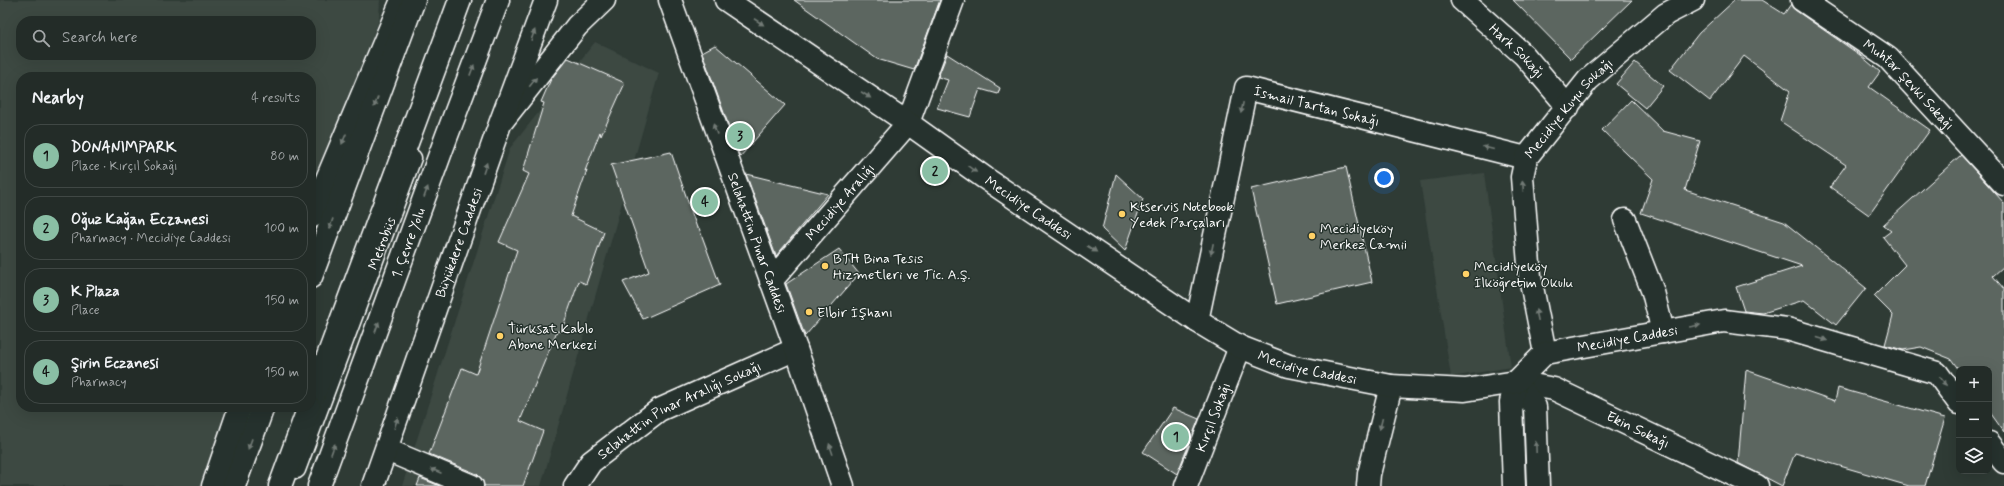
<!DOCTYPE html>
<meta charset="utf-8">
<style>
:root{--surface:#232c28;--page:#2b3430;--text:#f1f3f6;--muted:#a3a7a8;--line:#404845;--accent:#8abfa5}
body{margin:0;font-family:Mynerve,sans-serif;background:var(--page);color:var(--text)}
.controls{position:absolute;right:12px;bottom:12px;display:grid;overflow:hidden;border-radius:8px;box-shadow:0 4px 16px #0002}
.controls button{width:36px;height:36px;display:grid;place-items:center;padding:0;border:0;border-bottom:1px solid var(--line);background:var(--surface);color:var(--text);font:20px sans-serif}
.you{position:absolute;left:1384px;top:178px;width:14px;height:14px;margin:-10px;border:3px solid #fff;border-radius:50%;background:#1a73e8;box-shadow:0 0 0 6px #1a73e833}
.badge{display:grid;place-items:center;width:26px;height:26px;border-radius:50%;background:var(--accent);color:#111;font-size:13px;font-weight:700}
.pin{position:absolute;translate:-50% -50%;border:2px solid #fff;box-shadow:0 1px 4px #0006}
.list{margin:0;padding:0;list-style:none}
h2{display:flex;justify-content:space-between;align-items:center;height:52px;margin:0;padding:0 16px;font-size:17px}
h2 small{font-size:13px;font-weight:400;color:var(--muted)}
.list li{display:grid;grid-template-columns:26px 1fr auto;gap:12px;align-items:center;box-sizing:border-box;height:64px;margin:0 8px 8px;padding:0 8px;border:1px solid var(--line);border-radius:16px}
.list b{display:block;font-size:15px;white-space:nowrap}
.list p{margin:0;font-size:13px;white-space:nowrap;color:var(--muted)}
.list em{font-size:13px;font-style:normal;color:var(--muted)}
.icon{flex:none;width:22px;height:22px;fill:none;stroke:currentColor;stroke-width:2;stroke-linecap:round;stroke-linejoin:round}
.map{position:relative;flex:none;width:2004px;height:486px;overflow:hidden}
.search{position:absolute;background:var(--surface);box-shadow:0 4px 16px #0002;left:16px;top:16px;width:300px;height:44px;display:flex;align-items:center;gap:10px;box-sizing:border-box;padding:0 14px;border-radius:16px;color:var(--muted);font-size:15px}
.panel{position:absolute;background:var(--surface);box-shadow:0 4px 16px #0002;left:16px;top:72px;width:300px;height:340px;border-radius:16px}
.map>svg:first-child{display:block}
</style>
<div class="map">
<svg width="2004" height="486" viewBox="0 0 2004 486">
<rect width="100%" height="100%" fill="#2f3b35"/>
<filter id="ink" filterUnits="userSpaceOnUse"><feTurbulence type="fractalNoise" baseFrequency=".025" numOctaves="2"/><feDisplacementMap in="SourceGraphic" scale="8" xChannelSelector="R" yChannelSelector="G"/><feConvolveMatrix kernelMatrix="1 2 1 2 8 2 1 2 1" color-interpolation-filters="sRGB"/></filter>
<g filter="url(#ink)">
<path fill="#3c4842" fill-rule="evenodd" d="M0 0H380L379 20 311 197V77H21V407H230L200 486H0ZM21 21H311V55H21Z
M595 42 659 73 541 486H402L510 148Z
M1484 173 1511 367 1451 377 1420 181Z"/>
<path fill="#5b6661" stroke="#fff" d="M794 0H940L914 70 877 59Z
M1513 0H1632L1571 59Z
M1735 0H1762L1784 14 1791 4 1795 10 1860 55 1880 72 1869 87 1930 130 1869 215 1830 187 1846 165 1780 121 1790 91 1744 56 1710 101 1670 70 1699 33Z
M715 45 785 105 740 157 702 52Z
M947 54 1000 88 998 94 980 89 970 117 937 108 948 80 938 77Z
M568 58 625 83 601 136 600 132 585 171 587 170 571 216 604 232 586 284 579 281 561 332 557 331 520 421 543 431 523 486H484L482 479 477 474 429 454 462 368 476 374 517 250 499 242 529 174 523 171 544 103 541 102 551 79Z
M1635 62 1663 86 1645 108 1616 84Z
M1631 100 1663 131 1700 141 1685 190 1784 222 1866 288 1836 325 1804 300 1763 313 1744 311 1736 287 1802 266 1641 213 1653 179 1602 130Z
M671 152 697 228H699L720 285 643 319 623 282 649 272 611 165Z
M1961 155 2004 203V266L1993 276 2004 289V432L1989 411V369L1959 370 1951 359 1921 347 1903 350 1885 345 1893 315 1874 296 1905 265 1883 237 1891 231 1883 225Z
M1346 167 1372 282 1277 304 1251 189Z
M746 174 828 194 776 256Z
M1116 174 1143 199 1125 251 1102 229Z
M839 249 859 274 805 336 786 284Z
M1746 370 1835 401 1838 388 1945 418 1925 486H1909L1795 453 1782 486 1738 463Z
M1173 408 1199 419 1177 474 1143 452Z
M420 478 440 486H417Z"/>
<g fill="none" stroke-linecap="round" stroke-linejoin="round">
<g stroke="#fff" stroke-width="19">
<g id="service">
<path id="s1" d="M297 470 413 158"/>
</g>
</g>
<g stroke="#fff" stroke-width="25">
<g id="pedestrian">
<path id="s2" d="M575 486 591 462 659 410 796 349"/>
</g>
</g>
<g stroke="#fff" stroke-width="25">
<g id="minor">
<path id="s3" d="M1462 0 1524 55 1568 107"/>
<path id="s4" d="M1802 0 1888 58 2004 184"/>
<path d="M503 120 577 26 604 0"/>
<path d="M1625 220 1653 292 1663 332"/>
<path id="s5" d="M771 281 908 123 953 0"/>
<path id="s6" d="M1197 321 1246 88 1526 158"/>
<path id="s7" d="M1545 353 1530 277 1522 177 1526 158 1588 80 1666 14 1693 0"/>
<path id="s8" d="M1516 382 1554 389 1757 486"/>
<path d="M1516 382 1535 407 1538 486"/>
<path d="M387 450 472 486"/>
<path id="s9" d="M1186 486 1240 347"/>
<path d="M1368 486 1369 474 1391 386"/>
<path d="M1514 486 1511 402 1516 382"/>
</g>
</g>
<g stroke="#fff" stroke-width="25">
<g id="tertiary">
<path id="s10" d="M670 0 796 349 843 486"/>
<path id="s11" d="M726 0 908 123 985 178 1197 321 1240 347 1289 366 1391 386 1465 390 1516 382 1545 353 1724 321 1787 329 1937 373 1959 403"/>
<path d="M1989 443 2004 462"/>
</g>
</g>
<g stroke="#fff" stroke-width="25">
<g id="primary">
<path d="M311 217 402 0"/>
<path d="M311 402 460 0"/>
<path d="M213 486 240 407"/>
<path d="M280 486 309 407"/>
<path id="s12" d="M373 486 500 124 546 0"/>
</g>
</g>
<g stroke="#fff" stroke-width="25">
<g id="trunk">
<path d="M311 277 414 0"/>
<path d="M234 486 263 407"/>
<path id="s13" d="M319 486 446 138 498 0"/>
</g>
</g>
<use href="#service" stroke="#26332d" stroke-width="16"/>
<use href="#pedestrian" stroke="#26332d" stroke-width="22"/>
<use href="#minor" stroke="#26332d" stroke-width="22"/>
<use href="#tertiary" stroke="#26332d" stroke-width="22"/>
<use href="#primary" stroke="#26332d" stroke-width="22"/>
<use href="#trunk" stroke="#26332d" stroke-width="22"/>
</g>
<defs><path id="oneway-solid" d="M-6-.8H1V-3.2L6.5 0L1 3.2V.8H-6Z"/></defs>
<g fill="#727a76">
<use href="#oneway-solid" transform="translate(759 22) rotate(33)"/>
<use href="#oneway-solid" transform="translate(533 35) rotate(-70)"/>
<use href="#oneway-solid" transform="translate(472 70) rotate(-69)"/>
<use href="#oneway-solid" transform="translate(533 82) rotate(-52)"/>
<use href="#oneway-solid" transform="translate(866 95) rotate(33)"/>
<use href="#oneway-solid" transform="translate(376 102) rotate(111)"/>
<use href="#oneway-solid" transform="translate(1242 108) rotate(102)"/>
<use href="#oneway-solid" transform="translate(715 129) rotate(-110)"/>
<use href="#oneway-solid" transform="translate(344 139) rotate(113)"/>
<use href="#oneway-solid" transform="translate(1488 148) rotate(-166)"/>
<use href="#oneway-solid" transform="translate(485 168) rotate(-71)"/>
<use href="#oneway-solid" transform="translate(972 169) rotate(36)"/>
<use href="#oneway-solid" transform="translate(1523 186) rotate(-94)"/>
<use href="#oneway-solid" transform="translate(426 192) rotate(-70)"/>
<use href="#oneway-solid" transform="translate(331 224) rotate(110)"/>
<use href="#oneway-solid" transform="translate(1092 249) rotate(33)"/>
<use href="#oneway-solid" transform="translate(1212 249) rotate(102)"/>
<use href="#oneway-solid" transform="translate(1537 315) rotate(-102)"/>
<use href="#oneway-solid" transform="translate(1695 326) rotate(-10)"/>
<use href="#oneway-solid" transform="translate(377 327) rotate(-70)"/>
<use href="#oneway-solid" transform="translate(1822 339) rotate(17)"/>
<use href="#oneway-solid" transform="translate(1943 381) rotate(53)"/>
<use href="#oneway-solid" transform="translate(396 423) rotate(-71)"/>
<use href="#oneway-solid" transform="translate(1381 424) rotate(104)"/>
<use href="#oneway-solid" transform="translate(250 444) rotate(110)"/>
<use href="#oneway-solid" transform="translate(1536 447) rotate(-92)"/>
<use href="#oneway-solid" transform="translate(333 449) rotate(-70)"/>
<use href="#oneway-solid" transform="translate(831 449) rotate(-109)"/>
<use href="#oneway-solid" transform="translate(436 471) rotate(-157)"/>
</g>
</g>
<g fill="#ffd166" stroke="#26332d" stroke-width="1.5">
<circle cx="1122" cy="214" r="4"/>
<circle cx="1312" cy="236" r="4"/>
<circle cx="825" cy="266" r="4"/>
<circle cx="1466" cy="274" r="4"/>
<circle cx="809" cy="312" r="4"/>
<circle cx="500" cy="336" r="4"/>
</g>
<g text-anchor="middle" stroke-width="3" stroke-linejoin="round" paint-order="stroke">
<g font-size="14" fill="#fff" stroke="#26332d">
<text dy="5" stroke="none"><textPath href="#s3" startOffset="75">Hark Sokağı</textPath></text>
<text dy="5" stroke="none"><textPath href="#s4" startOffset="137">Muhtar Şevki Sokağı</textPath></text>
<text dy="5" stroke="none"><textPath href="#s6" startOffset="311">İsmail Tartan Sokağı</textPath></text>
<text dy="5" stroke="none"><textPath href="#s7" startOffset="263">Mecidiye Kuyu Sokağı</textPath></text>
<text dy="5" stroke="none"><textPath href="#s5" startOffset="105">Mecidiye Aralığı</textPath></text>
<text dy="5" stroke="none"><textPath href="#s11" startOffset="367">Mecidiye Caddesi</textPath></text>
<text dy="5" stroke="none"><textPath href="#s13" startOffset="259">1. Çevre Yolu</textPath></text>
<text dy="5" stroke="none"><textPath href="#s12" startOffset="258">Büyükdere Caddesi</textPath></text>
<text dy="5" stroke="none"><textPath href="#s10" startOffset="258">Selahattin Pınar Caddesi</textPath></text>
<text dy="5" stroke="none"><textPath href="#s1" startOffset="242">Metrobüs</textPath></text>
<text dy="5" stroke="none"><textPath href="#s11" startOffset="1027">Mecidiye Caddesi</textPath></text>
<text dy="5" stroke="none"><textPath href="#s11" startOffset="691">Mecidiye Caddesi</textPath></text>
<text dy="5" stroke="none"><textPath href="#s2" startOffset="132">Selahattin Pınar Aralığı Sokağı</textPath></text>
<text dy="5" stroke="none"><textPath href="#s9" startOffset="74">Kırçıl Sokağı</textPath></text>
<text dy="5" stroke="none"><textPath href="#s8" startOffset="132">Ekin Sokağı</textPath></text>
</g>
<g font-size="14" fill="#fff" stroke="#26332d" text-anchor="start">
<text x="1130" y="211">Ktservis Notebook<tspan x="1130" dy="16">Yedek Parçaları</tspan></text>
<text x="1320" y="233">Mecidiyeköy<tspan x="1320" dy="16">Merkez Camii</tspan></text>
<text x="833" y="263">BTH Bina Tesis<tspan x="833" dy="16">Hizmetleri ve Tic. A.Ş.</tspan></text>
<text x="1474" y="271">Mecidiyeköy<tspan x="1474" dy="16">İlköğretim Okulu</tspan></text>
<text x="817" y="317">Elbir İşhanı</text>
<text x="508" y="333">Türksat Kablo<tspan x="508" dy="16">Abone Merkezi</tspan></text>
</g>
</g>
</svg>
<div class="controls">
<button>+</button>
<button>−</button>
<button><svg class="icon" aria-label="layers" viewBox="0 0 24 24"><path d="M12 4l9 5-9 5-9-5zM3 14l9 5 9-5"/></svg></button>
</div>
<div class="you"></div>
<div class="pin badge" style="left:1176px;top:437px">1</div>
<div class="pin badge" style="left:935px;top:171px">2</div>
<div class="pin badge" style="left:740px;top:136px">3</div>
<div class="pin badge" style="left:705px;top:202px">4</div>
<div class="search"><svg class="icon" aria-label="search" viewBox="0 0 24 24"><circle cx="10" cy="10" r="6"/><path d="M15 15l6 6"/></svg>Search here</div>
<section class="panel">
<h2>Nearby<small>4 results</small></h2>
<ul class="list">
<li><span class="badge">1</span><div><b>DONANIMPARK</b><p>Place · Kırçıl Sokağı</p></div><em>80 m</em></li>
<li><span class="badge">2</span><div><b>Oğuz Kağan Eczanesi</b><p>Pharmacy · Mecidiye Caddesi</p></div><em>100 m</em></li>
<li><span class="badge">3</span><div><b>K Plaza</b><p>Place</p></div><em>150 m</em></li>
<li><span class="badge">4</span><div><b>Şirin Eczanesi</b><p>Pharmacy</p></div><em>150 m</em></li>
</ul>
</section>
</div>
